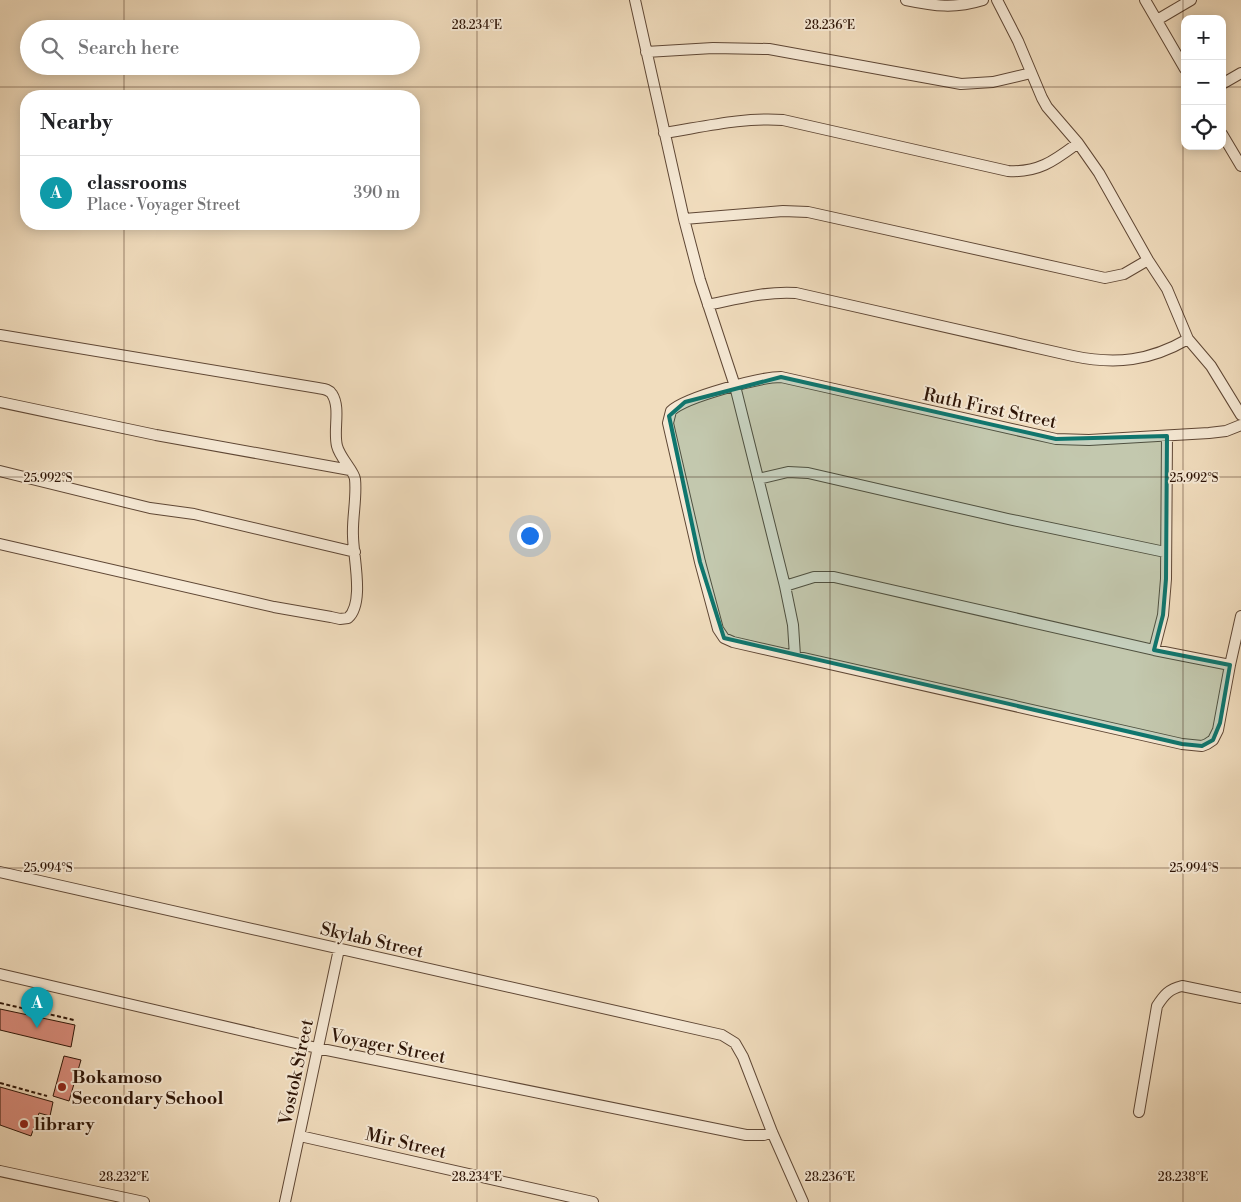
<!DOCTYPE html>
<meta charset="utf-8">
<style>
:root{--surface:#fff;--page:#f2f2f2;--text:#202124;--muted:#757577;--line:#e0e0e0;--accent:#8f2418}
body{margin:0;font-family:"Libre Bodoni",serif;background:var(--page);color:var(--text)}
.controls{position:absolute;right:15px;top:15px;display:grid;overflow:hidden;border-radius:10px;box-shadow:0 2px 12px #0003}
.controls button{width:45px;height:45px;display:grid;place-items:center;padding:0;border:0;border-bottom:1px solid var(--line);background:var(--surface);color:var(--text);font:25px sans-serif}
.you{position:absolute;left:529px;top:535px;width:18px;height:18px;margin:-12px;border:4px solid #fff;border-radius:50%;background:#1a73e8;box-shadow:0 0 0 8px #1a73e833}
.badge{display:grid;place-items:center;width:32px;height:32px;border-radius:50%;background:var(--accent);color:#fff;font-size:16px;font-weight:700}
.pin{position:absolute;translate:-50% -41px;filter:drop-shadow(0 1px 2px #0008)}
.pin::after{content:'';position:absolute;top:26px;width:18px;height:15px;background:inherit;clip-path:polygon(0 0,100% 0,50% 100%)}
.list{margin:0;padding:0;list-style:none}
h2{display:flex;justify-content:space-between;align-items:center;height:65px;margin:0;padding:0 20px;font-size:21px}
h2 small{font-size:16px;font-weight:400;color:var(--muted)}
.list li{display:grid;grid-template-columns:32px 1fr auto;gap:15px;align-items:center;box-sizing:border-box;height:75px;padding:0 20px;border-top:1px solid var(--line)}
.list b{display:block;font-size:19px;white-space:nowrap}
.list p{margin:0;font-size:16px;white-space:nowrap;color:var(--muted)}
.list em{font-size:16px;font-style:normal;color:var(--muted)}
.icon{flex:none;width:28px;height:28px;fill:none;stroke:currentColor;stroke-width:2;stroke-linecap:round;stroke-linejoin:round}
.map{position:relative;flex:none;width:1241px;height:1202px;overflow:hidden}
.search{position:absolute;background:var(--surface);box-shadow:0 2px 12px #0003;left:20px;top:20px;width:400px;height:55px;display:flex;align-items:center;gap:12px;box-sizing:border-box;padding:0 18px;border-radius:28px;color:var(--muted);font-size:19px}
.panel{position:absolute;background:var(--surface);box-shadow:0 2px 12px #0003;left:20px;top:90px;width:400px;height:140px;border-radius:20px}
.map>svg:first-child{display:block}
</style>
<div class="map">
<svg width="1241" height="1202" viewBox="0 0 1241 1202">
<rect width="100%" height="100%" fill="#f1ddbe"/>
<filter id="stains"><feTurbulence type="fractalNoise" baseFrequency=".004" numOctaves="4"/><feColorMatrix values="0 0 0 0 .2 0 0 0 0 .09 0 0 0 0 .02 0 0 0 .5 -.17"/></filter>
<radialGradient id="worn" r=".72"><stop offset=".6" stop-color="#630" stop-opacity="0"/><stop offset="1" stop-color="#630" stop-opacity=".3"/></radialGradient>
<path fill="#da8c7c" stroke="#2e1507" d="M0 1009 75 1025 71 1047 0 1030Z
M64 1056 81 1060 69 1101 53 1096Z
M0 1087 53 1102 50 1116 39 1113 31 1136 0 1125Z"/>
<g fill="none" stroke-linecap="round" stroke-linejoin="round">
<g stroke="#5f4735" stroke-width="12">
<path id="minor" d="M635 0 684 219 700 280 735 386 785 586 793 625 795 656
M906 0C935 6 954 9 983 0
M997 0 1018 41 1042 98 1047 107 1078 143 1099 173 1148 260 1167 289 1188 339 1211 366 1241 415
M1145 0 1185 69
M1157 20 1191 0
M646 52 713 48 769 49 961 84 993 82 1031 73
M1222 84 1241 73
M664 133C703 127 743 117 783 120L1008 171C1039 173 1055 160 1078 143
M1222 134 1241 166
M684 219 783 211 808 212 1105 278 1124 274 1148 260
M708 305C737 299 766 291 796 293L1073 356C1116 365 1150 361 1188 339
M0 335 318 388C323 389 329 389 332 394 341 408 333 430 337 446 340 458 354 471 355 479 357 498 352 518 353 536 353 556 365 603 348 618L340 619 331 617 274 607 0 544
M0 402 156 435 350 470
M1241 425 1226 431 1209 433 1089 440 1056 439 781 377C761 377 685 397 671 411L668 423 700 562 718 629 724 638 733 642 1182 744 1202 746 1207 744 1213 740 1218 730 1230 665 1241 616
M0 471 150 508 194 514 355 552
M758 479 788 472 808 473 1008 519 1165 552
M785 586 814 577H834L1154 650 1230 665
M1154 650 1163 615 1166 579 1167 436
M0 872 722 1035 735 1043 743 1057 772 1132 803 1202
M0 974 317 1048 746 1135H764L772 1132
M1139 1112 1157 1006C1164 995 1169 989 1182 986L1241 998
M300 1136 593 1202
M0 1171 144 1202
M285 1202 339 949"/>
</g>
<path stroke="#2e1507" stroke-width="2" stroke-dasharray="4 2.5" stroke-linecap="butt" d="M0 1003 74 1020
M0 1083 47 1096"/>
<use href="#minor" stroke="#f6e9d5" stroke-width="10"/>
</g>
<path fill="#0f766e" fill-opacity="0.2" stroke="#0f766e" stroke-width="4" stroke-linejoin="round" d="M781 377 1056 439 1167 436 1166 579 1163 615 1154 650 1230 665 1220 723 1213 740 1202 746 1182 744 724 638 700 562 669 416 685 402Z"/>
<path fill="none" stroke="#2e1507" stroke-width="1" stroke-opacity="0.45" d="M124 0V29M477 0V1202M830 0V1202M1183 0V1202M124 66V96M0 87H1185M1222 87H1241M124 224V1202M0 477H1241M0 868H1241"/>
<g fill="#8f2418" stroke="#f6e9d5" stroke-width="2">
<circle cx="62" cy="1087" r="5"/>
<circle cx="24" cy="1124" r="5"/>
</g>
<g text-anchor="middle" stroke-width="4" stroke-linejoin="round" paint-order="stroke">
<g font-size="18" fill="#2e1507" stroke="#f6e9d5">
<text transform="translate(990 408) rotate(12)" y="6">Ruth First Street</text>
<text transform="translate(372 940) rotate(13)" y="6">Skylab Street</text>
<text transform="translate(388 1046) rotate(11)" y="6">Voyager Street</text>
<text transform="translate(296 1072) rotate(-78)" y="6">Vostok Street</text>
<text transform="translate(406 1143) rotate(13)" y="6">Mir Street</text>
</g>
<g font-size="18" font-weight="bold" fill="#2e1507" stroke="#f6e9d5" text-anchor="start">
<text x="72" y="1083">Bokamoso<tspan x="72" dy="21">Secondary School</tspan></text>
<text x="34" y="1130">library</text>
</g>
</g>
<g font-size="12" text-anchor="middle" fill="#2e1507" stroke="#f6e9d5" stroke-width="4" stroke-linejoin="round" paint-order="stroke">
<text x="477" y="29">28.234°E</text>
<text x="830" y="29">28.236°E</text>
<text x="48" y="482">25.992°S</text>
<text x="1194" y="482">25.992°S</text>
<text x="48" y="872">25.994°S</text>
<text x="1194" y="872">25.994°S</text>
<text x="124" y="1181">28.232°E</text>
<text x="477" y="1181">28.234°E</text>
<text x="830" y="1181">28.236°E</text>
<text x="1183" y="1181">28.238°E</text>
</g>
<rect width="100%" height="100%" filter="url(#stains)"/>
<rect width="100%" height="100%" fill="url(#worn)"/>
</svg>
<div class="controls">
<button>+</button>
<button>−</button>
<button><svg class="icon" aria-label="locate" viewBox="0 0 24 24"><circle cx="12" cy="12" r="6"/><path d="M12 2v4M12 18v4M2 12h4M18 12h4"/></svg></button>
</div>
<div class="you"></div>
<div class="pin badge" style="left:37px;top:1028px;background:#0f9aa8">A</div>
<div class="search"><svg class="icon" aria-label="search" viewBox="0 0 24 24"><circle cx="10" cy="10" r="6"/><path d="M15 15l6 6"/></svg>Search here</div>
<section class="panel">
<h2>Nearby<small></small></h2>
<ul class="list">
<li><span class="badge" style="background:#0f9aa8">A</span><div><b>classrooms</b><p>Place · Voyager Street</p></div><em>390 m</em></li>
</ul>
</section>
</div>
